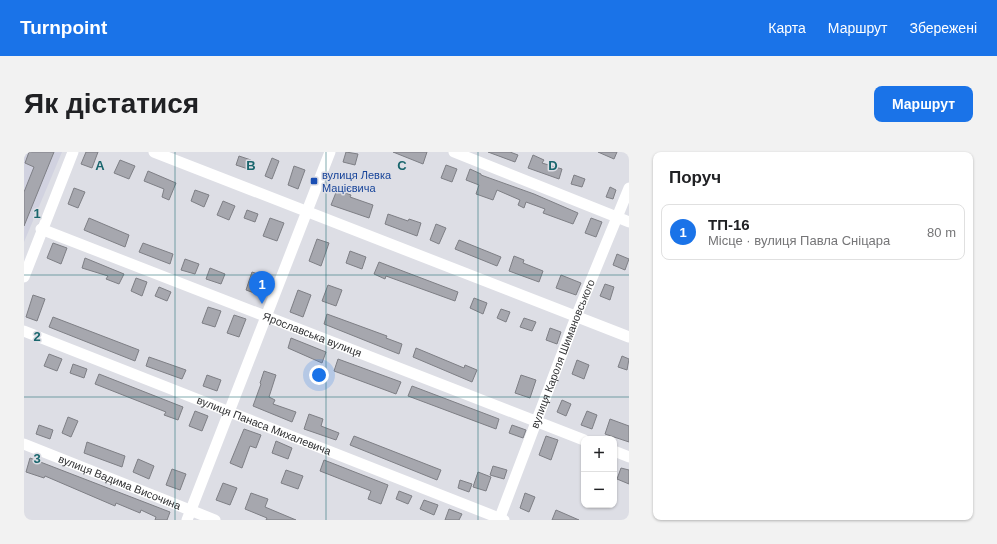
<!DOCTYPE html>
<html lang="uk">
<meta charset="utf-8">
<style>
:root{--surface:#fff;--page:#f2f2f2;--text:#202124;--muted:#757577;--line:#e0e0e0;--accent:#1a73e8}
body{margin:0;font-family:Helvetica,sans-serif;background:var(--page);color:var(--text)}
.controls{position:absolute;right:12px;bottom:12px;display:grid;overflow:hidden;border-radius:8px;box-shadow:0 1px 3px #0004}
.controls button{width:36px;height:36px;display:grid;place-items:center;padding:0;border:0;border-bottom:1px solid var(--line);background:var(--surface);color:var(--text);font:20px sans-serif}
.you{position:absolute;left:295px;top:223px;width:14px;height:14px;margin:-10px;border:3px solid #fff;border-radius:50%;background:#1a73e8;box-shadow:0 0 0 6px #1a73e833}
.badge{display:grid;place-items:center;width:26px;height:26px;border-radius:50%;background:var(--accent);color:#fff;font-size:13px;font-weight:700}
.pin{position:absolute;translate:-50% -33px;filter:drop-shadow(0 1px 2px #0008)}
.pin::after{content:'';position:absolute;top:21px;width:14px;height:12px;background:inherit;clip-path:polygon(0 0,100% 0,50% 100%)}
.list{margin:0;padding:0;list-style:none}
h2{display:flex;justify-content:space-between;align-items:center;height:52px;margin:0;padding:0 16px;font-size:17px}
h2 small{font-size:13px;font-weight:400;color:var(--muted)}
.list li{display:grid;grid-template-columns:26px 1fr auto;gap:12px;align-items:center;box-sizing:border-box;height:56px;margin:0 8px 8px;padding:0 8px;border:1px solid var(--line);border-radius:8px}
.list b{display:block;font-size:15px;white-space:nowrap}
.list p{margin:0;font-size:13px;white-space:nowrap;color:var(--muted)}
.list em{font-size:13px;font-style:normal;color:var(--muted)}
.map{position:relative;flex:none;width:605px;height:368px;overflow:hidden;border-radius:8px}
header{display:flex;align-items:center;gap:24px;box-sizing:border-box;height:56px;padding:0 20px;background:var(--accent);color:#fff}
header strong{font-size:19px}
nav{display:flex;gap:22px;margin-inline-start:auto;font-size:14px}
.intro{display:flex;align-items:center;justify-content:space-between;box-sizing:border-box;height:96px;padding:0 24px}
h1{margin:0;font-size:28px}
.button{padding:10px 18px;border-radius:8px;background:var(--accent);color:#fff;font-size:14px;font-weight:700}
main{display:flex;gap:24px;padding:0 24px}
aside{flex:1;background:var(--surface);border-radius:8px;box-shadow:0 1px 3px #0004}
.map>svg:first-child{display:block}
</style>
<header>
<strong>Turnpoint</strong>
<nav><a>Карта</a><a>Маршрут</a><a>Збережені</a></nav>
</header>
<div class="intro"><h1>Як дістатися</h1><a class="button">Маршрут</a></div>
<main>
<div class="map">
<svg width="605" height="368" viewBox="0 0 605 368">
<rect width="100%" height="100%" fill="#dddee5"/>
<path fill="#d1d2e0" d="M0 0H38L0 90Z"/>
<path fill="#a6a7ae" stroke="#7e7f85" d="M5 0H30L0 74V40L10 15 1 11Z
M62 0H74L68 16 57 12Z
M322 0 334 2 331 13 319 10Z
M369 0H403L399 12Z
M464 0H486L494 3 491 10Z
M574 0H593L590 7Z
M509 3 520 8 518 11 538 17 535 27 504 16Z
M215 4 227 8 224 17 212 13Z
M248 6 255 9 248 27 241 24Z
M96 8 111 14 105 27 90 21Z
M422 13 433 17 428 30 417 26Z
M270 14 281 18 274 37 264 33Z
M446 17 457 22V23L510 42 554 61 549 72 519 61 521 57 502 50 500 56 494 53 496 48 473 38 469 48 452 42 455 33 442 28Z
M124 19 152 31 145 48 138 45 140 37 120 29Z
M550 23 561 27 558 35 547 32Z
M586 35 592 38 589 47 582 45Z
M50 36 61 40 54 56 44 52Z
M171 38 185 43 180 55 167 49Z
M313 38 327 43 326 45 349 53 345 66 307 53Z
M199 49 211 54 205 68 193 63Z
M223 58 234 62 231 70 220 66Z
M364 62 384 69 385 67 397 71 393 84 361 72Z
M65 66 105 83 101 95 60 78Z
M246 66 260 71 253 89 239 84Z
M567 66 578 70 572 85 561 81Z
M412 72 422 76 415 92 406 88Z
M293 87 305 91 297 114 285 109Z
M435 88 477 105 473 114 431 97Z
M29 91 43 96 37 112 23 106Z
M119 91 149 102 146 112 115 100Z
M326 99 342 105 338 117 322 111Z
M593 102 605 107 601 118 589 113Z
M490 104 500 108 499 111 519 119 515 130 485 119Z
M61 106 100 122 95 132 82 127 84 124 58 116Z
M161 107 175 112 171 122 157 118Z
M355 110 434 140 431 149 362 124 361 127 350 122Z
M186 116 201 122 197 132 182 127Z
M228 120 240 124 233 142 222 138Z
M537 123 557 131 552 143 532 136Z
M112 126 123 130 118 144 107 139Z
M581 132 590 135 586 148 576 144Z
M304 133 318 138 312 154 298 149Z
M135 135 147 140 143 149 131 144Z
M274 138 287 143 279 165 266 160Z
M9 143 21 147 13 169 2 165Z
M450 146 463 151 459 162 446 156Z
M184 155 197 159 191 175 178 171Z
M477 157 486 160 482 170 473 166Z
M303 162 363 184 362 186 378 192 375 202 300 172Z
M210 163 222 167 215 185 203 181Z
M29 165 115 198 111 209 25 175Z
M500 166 512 170 508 179 496 175Z
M526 176 537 180 533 192 522 188Z
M267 186 302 200 298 211 264 196Z
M392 196 440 216 441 213 453 218 448 230 389 205Z
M25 202 38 207 33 219 20 214Z
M598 204 605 207 603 218 594 215Z
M125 205 162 218 158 227 122 214Z
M314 207 377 230 372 242 310 219Z
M553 208 565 213 560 227 548 222Z
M49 212 63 217 60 226 46 221Z
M240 219 252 223 245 245 251 248 249 252 272 260 268 270 229 254 237 232 236 231Z
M75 222 159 255 154 268 140 263 142 260 71 232Z
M183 223 197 228 193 239 179 234Z
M497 223 512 228 506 246 491 241Z
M388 234 475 267 472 277 384 244Z
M538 248 547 252 542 264 533 260Z
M171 259 184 264 178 279 165 274Z
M563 259 573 263 568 277 557 273Z
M285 262 299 267 297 274 315 281 312 288 280 277Z
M44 265 54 269 47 285 38 281Z
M586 267 605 274V290L581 282Z
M15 273 29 278 26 287 12 282Z
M488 273 502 278 499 286 485 281Z
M220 277 237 283 232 296 226 294 218 316 206 311Z
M330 284 417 318 413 328 326 293Z
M522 284 534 288 527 308 515 303Z
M252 289 268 296 264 307 248 301Z
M63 290 101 304 98 315 60 301Z
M6 306 146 360 143 368H131L132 365 117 358 116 361 92 351 91 354 21 324 20 326 2 320Z
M114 307 130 314 125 327 109 320Z
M300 308 364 333 357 352 344 347 347 339 296 319Z
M469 314 483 318 480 327 466 323Z
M597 316 605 318V332L593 327Z
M148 317 162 322 156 338 142 333Z
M262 318 279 324 274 337 257 331Z
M454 320 467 325 462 339 449 335Z
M436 328 448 332 445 340 434 336Z
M199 331 213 336 206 353 192 348Z
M375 339 388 344 384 352 372 347Z
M227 341 244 347 241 355 272 368H242L243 366 221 357Z
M501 341 511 345 505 360 496 356Z
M400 348 414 353 410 363 396 357Z
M425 357 438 362 435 368H421Z
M532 358 555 368H528Z"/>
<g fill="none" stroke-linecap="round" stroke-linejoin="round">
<g stroke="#fff" stroke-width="11">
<path d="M130 0 605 185"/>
<path d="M430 0 605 70"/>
<path id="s1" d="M17 77 560 288"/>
<path d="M0 125 49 0"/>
<path id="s2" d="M0 179 480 368"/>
<path id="s3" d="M0 292 191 368"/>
<path d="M590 299 605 305"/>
<path d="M163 368 306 0"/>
<path id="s4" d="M475 368 552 165 605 36"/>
</g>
</g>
<path fill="none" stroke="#19666d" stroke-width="1" stroke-opacity="0.55" d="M151 0V368M302 0V368M454 0V368M0 123H605M0 245H605"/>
<rect fill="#1a4fb4" stroke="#dddee5" stroke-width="1.5" x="286" y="25" width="8" height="8" rx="2"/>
<g text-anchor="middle" stroke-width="3" stroke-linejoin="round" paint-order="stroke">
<g font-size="11" fill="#164399" stroke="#dddee5" text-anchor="start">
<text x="298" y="27">вулиця Левка<tspan x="298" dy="13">Мацієвича</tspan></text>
</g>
<g font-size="11" fill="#313234" stroke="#dddee5">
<text dy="4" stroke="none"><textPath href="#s1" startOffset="291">Ярославська вулиця</textPath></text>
<text dy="4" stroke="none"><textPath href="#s4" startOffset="178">вулиця Кароля Шимановського</textPath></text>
<text dy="4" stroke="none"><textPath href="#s2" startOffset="258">вулиця Панаса Михалевича</textPath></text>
<text dy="4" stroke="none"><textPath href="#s3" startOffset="103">вулиця Вадима Височина</textPath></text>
</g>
</g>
<g font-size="13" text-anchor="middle" font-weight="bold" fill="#19666d" stroke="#dddee5" stroke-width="3" stroke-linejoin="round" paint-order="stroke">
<text x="76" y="18">A</text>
<text x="227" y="18">B</text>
<text x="378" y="18">C</text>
<text x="529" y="18">D</text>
<text x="13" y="66">1</text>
<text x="13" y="189">2</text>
<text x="13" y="311">3</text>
</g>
</svg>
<div class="controls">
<button>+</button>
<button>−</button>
</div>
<div class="you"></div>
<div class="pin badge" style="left:238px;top:152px">1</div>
</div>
<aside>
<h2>Поруч<small></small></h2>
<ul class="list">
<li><span class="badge">1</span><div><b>ТП-16</b><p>Місце · вулиця Павла Сніцара</p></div><em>80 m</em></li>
</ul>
</aside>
</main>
